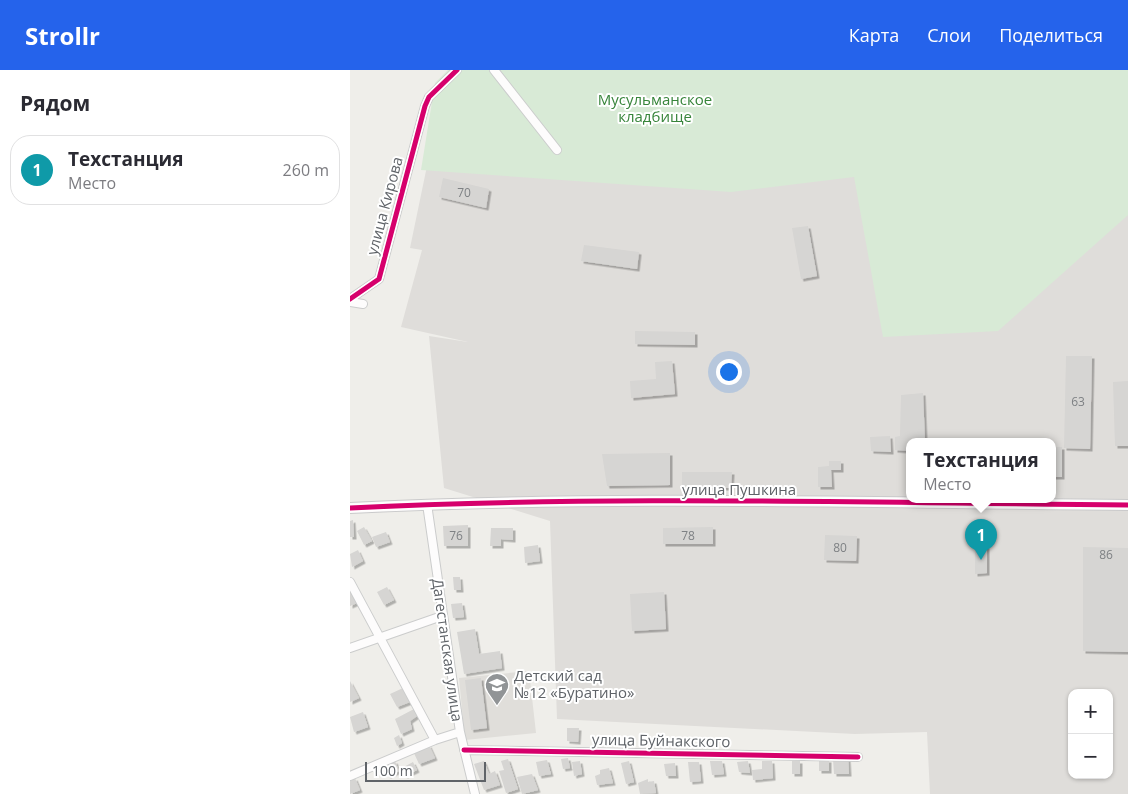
<!DOCTYPE html>
<html lang="ru">
<meta charset="utf-8">
<style>
:root{--surface:#fff;--page:#f2f2f3;--text:#2b2b33;--muted:#7c7c81;--line:#e1e1e2;--accent:#2563eb}
body{margin:0;font-family:"Open Sans",sans-serif;background:var(--page);color:var(--text)}
.controls{position:absolute;right:15px;bottom:15px;display:grid;overflow:hidden;border-radius:10px;box-shadow:0 1px 4px #0004}
.controls button{width:45px;height:45px;display:grid;place-items:center;padding:0;border:0;border-bottom:1px solid var(--line);background:var(--surface);color:var(--text);font:25px sans-serif}
.scale{position:absolute;left:15px;bottom:12px;width:121px;box-sizing:border-box;padding-left:5px;border:2px solid #5f6368;border-top:0;font-size:14px;line-height:18px;white-space:nowrap;color:#5f6368;-webkit-text-stroke:4px #fff;paint-order:stroke}
.you{position:absolute;left:378px;top:301px;width:18px;height:18px;margin:-12px;border:4px solid #fff;border-radius:50%;background:#1a73e8;box-shadow:0 0 0 8px #1a73e833}
.badge{display:grid;place-items:center;width:32px;height:32px;border-radius:50%;background:var(--accent);color:#fff;font-size:16px;font-weight:700}
.pin{position:absolute;translate:-50% -41px;filter:drop-shadow(0 1px 2px #0008)}
.pin::after{content:'';position:absolute;top:26px;width:18px;height:15px;background:inherit;clip-path:polygon(0 0,100% 0,50% 100%)}
.popup{position:absolute;left:556px;top:368px;width:150px;height:65px;box-sizing:border-box;display:grid;place-content:center;border-radius:10px;background:var(--surface);filter:drop-shadow(0 1px 4px #0005);font-size:16px;white-space:nowrap;color:var(--muted)}
.popup b{font-size:19px;color:var(--text)}
.popup::after{content:'';position:absolute;left:50%;top:100%;margin-left:-10px;border:10px solid transparent;border-top-color:var(--surface)}
.list{margin:0;padding:0;list-style:none}
h2{display:flex;justify-content:space-between;align-items:center;height:65px;margin:0;padding:0 20px;font-size:21px}
h2 small{font-size:16px;font-weight:400;color:var(--muted)}
.list li{display:grid;grid-template-columns:32px 1fr auto;gap:15px;align-items:center;box-sizing:border-box;height:70px;margin:0 10px 10px;padding:0 10px;border:1px solid var(--line);border-radius:20px}
.list b{display:block;font-size:19px;white-space:nowrap}
.list p{margin:0;font-size:16px;white-space:nowrap;color:var(--muted)}
.list em{font-size:16px;font-style:normal;color:var(--muted)}
.map{position:relative;flex:none;width:778px;height:724px;overflow:hidden}
header{display:flex;align-items:center;gap:30px;box-sizing:border-box;height:70px;padding:0 25px;background:var(--accent);color:#fff}
header strong{font-size:24px}
nav{display:flex;gap:28px;margin-inline-start:auto;font-size:18px}
main{display:flex}
aside{flex:1;background:var(--surface)}
.map>svg:first-child{display:block}
</style>
<header>
<strong>Strollr</strong>
<nav><a>Карта</a><a>Слои</a><a>Поделиться</a></nav>
</header>
<main>
<aside>
<h2>Рядом<small></small></h2>
<ul class="list">
<li><span class="badge" style="background:#0f9aa8">1</span><div><b>Техстанция</b><p>Место</p></div><em>260 m</em></li>
</ul>
</aside>
<div class="map">
<svg width="778" height="724" viewBox="0 0 778 724">
<defs>
<filter id="shadow"><feDropShadow dx="2.5" dy="2.5" stdDeviation="0" flood-color="#0004"/></filter>
</defs>
<rect width="100%" height="100%" fill="#efeeea"/>
<path fill="#dfddda" fill-rule="evenodd" d="M505 95 778 137V724H580L577 662 505 664 207 649 200 451 94 418 79 266 118 272 51 257 72 180 60 178 77 96ZM560 371H702V429H560ZM722 623H759V705H722Z"/>
<path fill="#e0deda" d="M179 601 186 663 115 670 109 608Z"/>
<path fill="#d8ead6" d="M98 0H778V145L648 261 533 267 504 107 381 122 71 100 85 13Z"/>
<path fill="#d6d5d3" filter="url(#shadow)" d="M93 108 139 119 136 138 89 127Z
M458 156 467 206 451 209 442 158Z
M234 175 289 182 287 199 231 191Z
M285 261 345 262V275L285 274Z
M716 286H742L740 379 714 378Z
M322 291 325 324 281 328 280 311 306 309 305 292Z
M778 311V376H765L763 312Z
M573 323 575 371H560V381L545 380V367L550 366 551 325Z
M540 366 541 382 521 381 520 367Z
M702 377H712V407H702Z
M320 383V415L257 416 252 384Z
M479 391H491V400H481L482 417H468V397L479 396Z
M332 402H382L381 418H332Z
M3 450 4 467H0V451Z
M118 455V476H94L93 456Z
M14 457 22 471 14 475 7 461Z
M363 457V474H313V458Z
M141 458H163V470L151 469V476H140Z
M36 462 40 472 26 477 22 467Z
M475 465 507 466 506 491 474 490Z
M188 475 190 491 175 493 174 477Z
M637 476V503L625 504V477Z
M733 477 778 478V582L733 581Z
M8 480 13 491 2 497 0 484Z
M103 507H110L111 520H104Z
M37 517 44 530 34 535 27 522Z
M0 521 7 533 0 536Z
M314 522 316 559 282 561 280 524Z
M112 533 114 547 103 548 101 534Z
M125 559 129 584 150 581 152 598 114 604 107 562Z
M131 608 137 658 121 660 115 610Z
M0 611 9 628 0 632Z
M53 618 60 632 47 637 40 624Z
M64 639 67 646 60 651 62 659 51 664 45 649Z
M13 642 18 657 4 662 0 647Z
M217 658H229L228 672 217 671Z
M49 665 52 673 47 676 44 668Z
M79 675 85 688 69 694 63 681Z
M218 688 220 698 213 699 211 689Z
M498 688 499 704H484L483 689Z
M158 689 168 719 156 723 149 701 154 700 151 691Z
M197 690 201 704 189 706 186 692Z
M469 690H479V701H469Z
M45 691 49 701 38 706 34 695Z
M134 691 139 704 145 701 150 715 134 720 124 694Z
M230 691 232 704 224 706 222 692Z
M279 691 284 712 276 714 271 693Z
M360 691H372L374 704 362 705Z
M398 691 400 703 389 702 387 692Z
M412 691H422L423 708 403 710 402 700 412 699Z
M442 691H450V704H442Z
M63 692 67 700 55 706 52 698Z
M338 692H349L351 711 340 712Z
M325 693 326 706H316L314 694Z
M259 698 263 713 247 715 245 706 250 704V700Z
M182 704 188 720 172 724 167 707Z
M5 708 10 720 0 724V710Z
M298 709V712L304 711 306 723 290 724 288 713Z"/>
<g fill="none" stroke-linecap="round" stroke-linejoin="round">
<g stroke="#cbcccc" stroke-width="10">
<path id="street" d="M144 0 207 80
M0 229 29 209 75 36 79 27 107 0
M0 232 13 234
M77 434 110 662 125 724
M0 512 85 670
M0 578 92 546
M114 680 508 687
M0 706 85 670 110 662"/>
</g>
<g stroke="#cacacb" stroke-width="12">
<path id="secondary" d="M0 438C259 425 519 433 778 435"/>
</g>
<use href="#street" stroke="#fdfcfc" stroke-width="8"/>
<use href="#secondary" stroke="#fdfcfc" stroke-width="10"/>
<g stroke="#fff" stroke-width="8">
<path id="cycleway" d="M0 229 29 209 75 36 79 27 107 0
M0 438C259 425 519 433 778 435
M114 680 508 687"/>
</g>
<use href="#cycleway" stroke="#d6006c" stroke-width="5"/>
</g>
<defs>
<g id="school-pin" transform="scale(1.25)"><path d="M0 17L-7.5 6A9.5 9.5 0 1 1 7.5 6Z" fill="#919496" stroke="#fff"/><path d="M0-5L7-2L0 1L-7-2ZM-4 1L0 2.5L4 1V4Q0 6-4 4Z" fill="#fff"/></g>
</defs>
<g fill-rule="evenodd">
<use href="#school-pin" x="147" y="615"/>
</g>
<g text-anchor="middle" stroke-width="4" stroke-linejoin="round" paint-order="stroke">
<g font-size="12" fill="#7e8184">
<text x="114" y="127">70</text>
<text x="728" y="336">63</text>
<text x="106" y="470">76</text>
<text x="338" y="470">78</text>
<text x="490" y="482">80</text>
<text x="756" y="489">86</text>
</g>
<g font-size="15" fill="#38853b" stroke="#fff">
<text x="305" y="35">Мусульманское<tspan x="305" dy="17">кладбище</tspan></text>
</g>
<g font-size="15" fill="#5f6368" stroke="#fff">
<text transform="translate(35 136) rotate(-75)" y="5">улица Кирова</text>
<text x="389" y="425">улица Пушкина</text>
<text transform="translate(97 580) rotate(82)" y="5">Дагестанская улица</text>
<text transform="translate(311 671) rotate(1)" y="5">улица Буйнакского</text>
</g>
<g font-size="15" fill="#5f6368" stroke="#fff" text-anchor="start">
<text x="164" y="611">Детский сад<tspan x="164" dy="17">№12 «Буратино»</tspan></text>
</g>
</g>
</svg>
<div class="controls">
<button>+</button>
<button>−</button>
</div>
<div class="scale">100 m</div>
<div class="you"></div>
<div class="pin badge" style="left:631px;top:490px;background:#0f9aa8">1</div>
<div class="popup"><b>Техстанция</b>Место</div>
</div>
</main>
